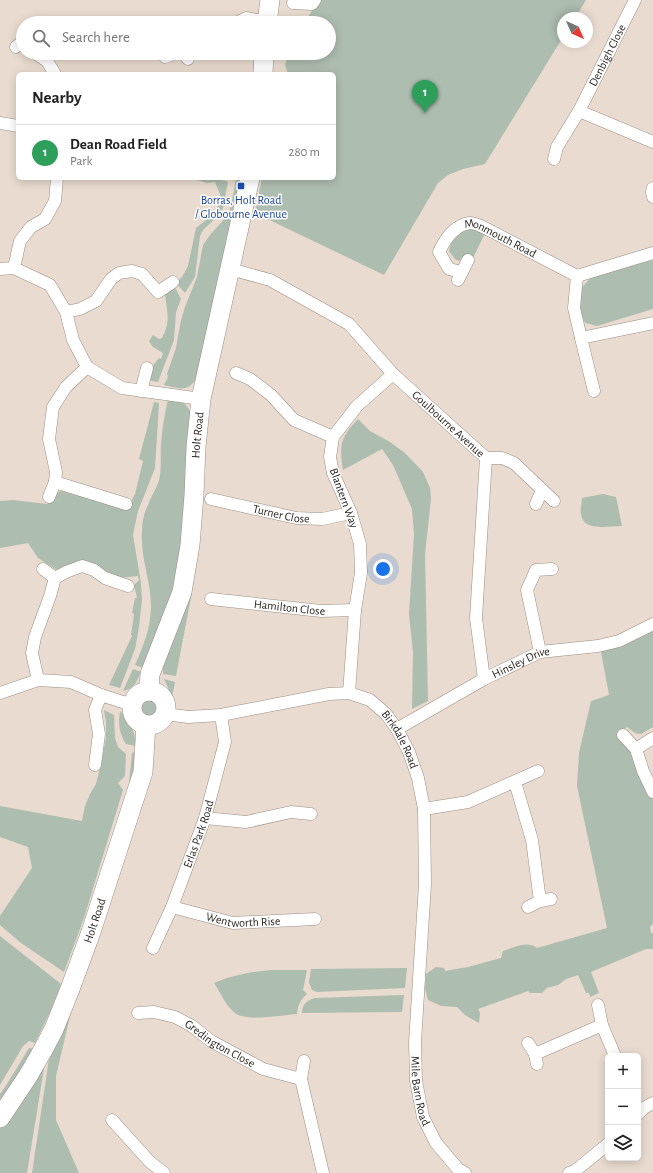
<!DOCTYPE html>
<meta charset="utf-8">
<style>
:root{--surface:#fff;--page:#f2f2f2;--text:#222;--muted:#767676;--line:#e0e0e0;--accent:#ea580c}
body{margin:0;font-family:"Alegreya Sans",sans-serif;background:var(--page);color:var(--text)}
.controls{position:absolute;right:12px;bottom:12px;display:grid;overflow:hidden;border-radius:6px;box-shadow:0 2px 10px #0003}
.controls button{width:36px;height:36px;display:grid;place-items:center;padding:0;border:0;border-bottom:1px solid var(--line);background:var(--surface);color:var(--text);font:20px sans-serif}
.compass{position:absolute;left:557px;top:12px;width:36px;height:36px;border-radius:50%;background:var(--surface);box-shadow:0 2px 10px #0003;rotate:135deg}
.you{position:absolute;left:383px;top:569px;width:14px;height:14px;margin:-10px;border:3px solid #fff;border-radius:50%;background:#1a73e8;box-shadow:0 0 0 6px #1a73e833}
.badge{display:grid;place-items:center;width:26px;height:26px;border-radius:50%;background:var(--accent);color:#fff;font-size:13px;font-weight:700}
.pin{position:absolute;translate:-50% -33px;filter:drop-shadow(0 1px 2px #0008)}
.pin::after{content:'';position:absolute;top:21px;width:14px;height:12px;background:inherit;clip-path:polygon(0 0,100% 0,50% 100%)}
.list{margin:0;padding:0;list-style:none}
h2{display:flex;justify-content:space-between;align-items:center;height:52px;margin:0;padding:0 16px;font-size:17px}
h2 small{font-size:13px;font-weight:400;color:var(--muted)}
.list li{display:grid;grid-template-columns:26px 1fr auto;gap:12px;align-items:center;box-sizing:border-box;height:56px;padding:0 16px;border-top:1px solid var(--line)}
.list b{display:block;font-size:15px;white-space:nowrap}
.list p{margin:0;font-size:13px;white-space:nowrap;color:var(--muted)}
.list em{font-size:13px;font-style:normal;color:var(--muted)}
.icon{flex:none;width:22px;height:22px;fill:none;stroke:currentColor;stroke-width:2;stroke-linecap:round;stroke-linejoin:round}
.map{position:relative;flex:none;width:653px;height:1173px;overflow:hidden}
.search{position:absolute;background:var(--surface);box-shadow:0 2px 10px #0003;left:16px;top:16px;width:320px;height:44px;display:flex;align-items:center;gap:10px;box-sizing:border-box;padding:0 14px;border-radius:22px;color:var(--muted);font-size:15px}
.panel{position:absolute;background:var(--surface);box-shadow:0 2px 10px #0003;left:16px;top:72px;width:320px;height:108px;border-radius:6px}
.map>svg:first-child{display:block}
</style>
<div class="map">
<svg width="653" height="1173" viewBox="0 0 653 1173">
<rect width="100%" height="100%" fill="#e9dbcf"/>
<path fill="#adbdaf" d="M319 0H586L575 18H563V37L485 164 463 169 448 175 438 183 384 275 255 213 262 178H334V74H288L285 65 289 53H329V23H304Z
M190 178C199 178 221 178 228 182L223 208 219 215 203 230 200 236 195 277 185 293 176 283 182 277 188 266 196 228 215 213 221 197 215 182 207 183Z
M236 178H242L196 379C187 393 178 388 164 385L168 377 167 374 176 348 181 320 185 307 197 277 203 245 210 235 227 216 231 206Z
M472 227 486 231 473 258 466 254 459 261 455 259 449 251C451 238 459 230 472 227Z
M653 260V309L597 326 585 323 578 307 580 290 592 276Z
M172 286 176 289 181 299 176 312 174 340 158 382 148 380 154 364 159 358 161 359 163 353 153 347 149 341 153 335 159 339 162 338C171 321 167 312 165 294Z
M168 399C180 400 187 402 191 414L179 579 143 668 135 665C143 647 151 627 151 606 151 581 140 557 142 531 142 522 144 513 148 505 151 496 157 488 159 480 162 468 160 456 161 444 162 428 165 413 168 399Z
M154 402 159 403 155 468 138 511 133 535 141 583 142 600 139 627 135 649 120 688 109 685 132 636 131 635 134 614 132 613 135 598H137L134 585 139 580 138 576 119 578 104 574 57 570 38 558 28 543 0 548V501L13 500 47 504 54 498 57 493 61 491 126 509 131 507V502L135 494 143 461 139 459Z
M358 419 370 431 390 442 405 453 423 472 430 488 431 499 425 554 428 701 412 709 413 652 409 614 414 534 412 509 393 465 382 449 343 470C339 445 340 438 358 419Z
M603 494 616 497 622 526C609 526 583 532 581 514 580 509 582 502 582 498Z
M190 591 192 592 176 676 163 674V663Z
M653 630V727L641 734 635 733 627 727 617 735 632 754 644 787 653 800V924L650 927 651 933H653V949H646L591 972 599 993 590 997 589 993H586L578 975 566 979 558 985 547 988 542 993H530L528 991 478 1009 480 1013 479 1023 465 1015 457 1007 441 1006 428 1000 425 988 426 974 436 967 444 968 445 971 468 967 501 958 503 951C512 948 528 940 537 948L607 928 577 786 579 753 591 701 609 695 601 652 632 641Z
M133 669 141 672C137 681 134 689 123 691Z
M164 679 175 682 172 697Z
M140 708a8 8 0 1 1 16 0a8 8 0 1 1-16 0Z
M104 710 114 715 115 738 118 747 126 754 125 776 118 783 123 790 84 918 64 972 21 943 0 925V916L32 868 28 847 0 837V806L82 821 85 806 90 794 96 784 100 768 106 738V722Z
M120 711C130 722 135 731 136 746L126 744C119 733 118 723 120 711Z
M136 751V766L128 792 132 753Z
M0 936 61 984 51 1010 35 1043 29 1041 23 1046 0 1085Z
M407 968 405 988 317 992 312 990 309 982 311 969Z
M271 970H307L303 990 307 994C300 1000 298 1005 297 1014 282 1015 247 1022 235 1013 226 1006 220 992 214 983 232 975 250 972 271 970Z
M404 995 402 1012 302 1013C303 1003 306 1001 315 998Z
M71 1012 56 1076V1120L79 1173H32L50 1052Z
M29 1048 34 1049 17 1078 0 1101V1094L7 1084Z
M46 1056 27 1173H0V1127Z"/>
<g fill="none" stroke-linecap="round" stroke-linejoin="round">
<g stroke="#9a8e82" stroke-width="13">
<g id="minor">
<path d="M293 3 312 4 315 0"/>
<path d="M236 23 246 18 267 22"/>
<path d="M16 47 23 41"/>
<path d="M35 53 47 61 55 74"/>
<path d="M183 53 188 59"/>
<path d="M165 57 176 53"/>
<path d="M579 111 653 142"/>
<path d="M0 123 18 126"/>
<path id="s1" d="M554 159 557 147 579 111 635 0"/>
<path d="M653 188 652 192 653 197"/>
<path d="M14 268 20 241 31 227 45 219 55 201 57 178"/>
<path d="M0 269 14 268 50 285 66 312 73 340 87 367 122 388 201 399"/>
<path id="s2" d="M230 269 270 280 349 324 393 374 486 458 476 618 484 679"/>
<path id="s3" d="M462 272 449 269 439 252C445 239 454 225 470 223 475 223 481 226 485 228L577 276 574 308 581 338"/>
<path d="M577 276 653 253"/>
<path d="M458 280 468 260"/>
<path d="M66 312 80 309 96 301 111 279 119 273 132 271 142 274 158 292 173 282"/>
<path d="M236 373 250 379 271 395 294 420 333 437"/>
<path d="M141 391 147 368"/>
<path d="M594 391 581 338 653 323"/>
<path d="M486 458H502L514 463 554 501"/>
<path d="M55 482 56 472 49 439 53 407 66 387 87 367"/>
<path d="M49 497 55 482 126 504"/>
<path id="s4" d="M211 499 296 518 322 519 351 513"/>
<path d="M536 504 542 490"/>
<path d="M43 569 55 578"/>
<path id="s5" d="M211 599 321 611 355 610"/>
<path d="M540 652 527 590 536 570 552 569"/>
<path d="M38 680 32 653 35 637 50 596 55 578 66 572 82 566 94 570 105 578 128 586"/>
<path d="M0 693 38 680 71 682 101 695 132 705"/>
<path d="M349 693 355 610 361 573 360 544 351 513 333 473 330 457 333 437 357 406 393 374"/>
<path id="s6" d="M165 714 188 717 221 715 329 694 349 693 370 700 386 714 397 729 409 752 418 778 424 809 425 884 415 1042 416 1081 423 1117 436 1143 458 1169 465 1173"/>
<path id="s7" d="M397 729 484 679 540 652 598 646 619 641 653 624"/>
<path d="M623 735 636 749 643 771 653 792"/>
<path d="M636 749 653 738"/>
<path d="M95 765 99 734 95 710 101 695"/>
<path d="M515 782 532 840 540 901"/>
<path d="M424 809 468 802 538 771"/>
<path d="M205 818 246 822 291 812 311 814"/>
<path id="s8" d="M172 907 233 923 315 919"/>
<path d="M528 907 540 901 551 899"/>
<path id="s9" d="M153 948 172 907 205 818 225 742 221 715"/>
<path d="M598 1005 602 1025 615 1056"/>
<path id="s10" d="M138 1013 154 1012 175 1017 192 1026 211 1041 263 1069 301 1079 323 1173"/>
<path d="M528 1043 535 1054 537 1064"/>
<path d="M535 1054 602 1025"/>
<path d="M301 1079 304 1061"/>
<path d="M638 1114 644 1108 653 1103"/>
<path d="M112 1120 150 1162 164 1173"/>
<path d="M569 1173 575 1171 608 1144"/>
</g>
</g>
<g stroke="#9a8e82" stroke-width="20">
<g id="primary">
<path d="M267 23 270 0"/>
<path d="M263 74 264 53"/>
<path id="s11" d="M149 691 150 674 182 592 190 545 194 495 196 447 201 399 250 178"/>
<circle cx="149" cy="708" r="17"/>
<path id="s12" d="M0 1118 28 1076 43 1050 54 1029 70 989 91 932 143 772 146 725"/>
</g>
</g>
<use href="#minor" stroke="#fff" stroke-width="12"/>
<use href="#primary" stroke="#fff" stroke-width="19"/>
</g>
<rect fill="#1a4fb4" stroke="#fff" stroke-width="1.5" x="237" y="182" width="8" height="8" rx="2"/>
<g text-anchor="middle" stroke-width="3" stroke-linejoin="round" paint-order="stroke">
<g font-size="12" fill="#221d19" stroke="#fff">
<text dy="4" stroke="none"><textPath href="#s1" startOffset="117">Denbigh Close</textPath></text>
<text dy="4" stroke="none"><textPath href="#s3" startOffset="111">Monmouth Road</textPath></text>
<text dy="4" stroke="none"><textPath href="#s2" startOffset="273">Goulbourne Avenue</textPath></text>
<text dy="4" stroke="none"><textPath href="#s11" startOffset="263">Holt Road</textPath></text>
<text transform="translate(344 498) rotate(70)" y="4">Blantern Way</text>
<text dy="4" stroke="none"><textPath href="#s4" startOffset="72">Turner Close</textPath></text>
<text dy="4" stroke="none"><textPath href="#s5" startOffset="79">Hamilton Close</textPath></text>
<text dy="4" stroke="none"><textPath href="#s7" startOffset="141">Hinsley Drive</textPath></text>
<text dy="4" stroke="none"><textPath href="#s6" startOffset="259">Birkdale Road</textPath></text>
<text dy="4" stroke="none"><textPath href="#s9" startOffset="123">Erlas Park Road</textPath></text>
<text dy="4" stroke="none"><textPath href="#s8" startOffset="73">Wentworth Rise</textPath></text>
<text dy="4" stroke="none"><textPath href="#s12" startOffset="220">Holt Road</textPath></text>
<text dy="4" stroke="none"><textPath href="#s10" startOffset="90">Gredington Close</textPath></text>
<text dy="4" stroke="none"><textPath href="#s6" startOffset="616">Mile Barn Road</textPath></text>
</g>
<g font-size="12" fill="#164399" stroke="#fff">
<text x="241" y="204">Borras, Holt Road<tspan x="241" dy="14">/ Globourne Avenue</tspan></text>
</g>
</g>
</svg>
<div class="controls">
<button>+</button>
<button>−</button>
<button><svg class="icon" aria-label="layers" viewBox="0 0 24 24"><path d="M12 4l9 5-9 5-9-5zM3 14l9 5 9-5"/></svg></button>
</div>
<svg class="compass" viewBox="-18 -18 36 36"><path d="M0-13l5 13h-10z" fill="#e53935"/><path d="M0 13l5-13h-10z" fill="#767676"/></svg>
<div class="you"></div>
<div class="pin badge" style="left:425px;top:113px;background:#2e9e5b">1</div>
<div class="search"><svg class="icon" aria-label="search" viewBox="0 0 24 24"><circle cx="10" cy="10" r="6"/><path d="M15 15l6 6"/></svg>Search here</div>
<section class="panel">
<h2>Nearby<small></small></h2>
<ul class="list">
<li><span class="badge" style="background:#2e9e5b">1</span><div><b>Dean Road Field</b><p>Park</p></div><em>280 m</em></li>
</ul>
</section>
</div>
